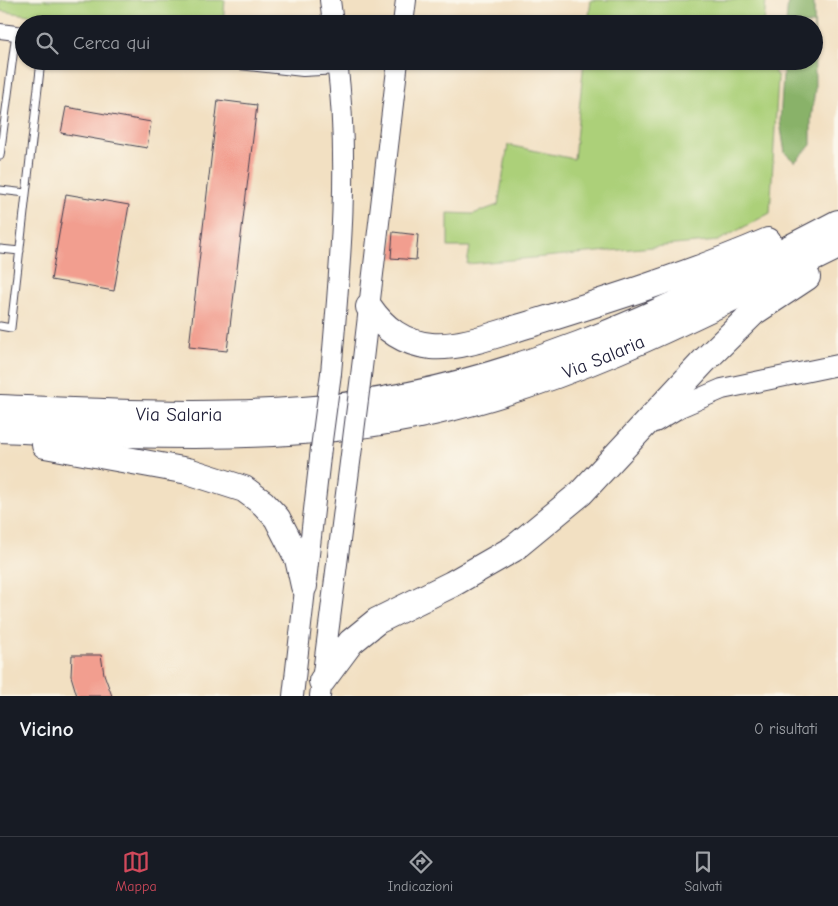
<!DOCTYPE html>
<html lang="it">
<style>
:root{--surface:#171b24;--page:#242831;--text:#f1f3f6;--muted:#9ea1a6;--line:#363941;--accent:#d1495b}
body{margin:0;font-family:"Comic Neue",sans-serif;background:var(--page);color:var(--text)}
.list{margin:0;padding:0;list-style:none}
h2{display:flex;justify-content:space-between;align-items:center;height:65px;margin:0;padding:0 20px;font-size:21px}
h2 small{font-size:16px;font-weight:400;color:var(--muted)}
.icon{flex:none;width:28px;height:28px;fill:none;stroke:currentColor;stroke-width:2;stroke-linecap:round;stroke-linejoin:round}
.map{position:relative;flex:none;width:838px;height:696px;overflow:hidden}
.search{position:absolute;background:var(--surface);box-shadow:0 1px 4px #0004;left:15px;right:15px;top:15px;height:55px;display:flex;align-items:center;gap:12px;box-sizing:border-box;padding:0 18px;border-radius:28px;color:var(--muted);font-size:19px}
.sheet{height:140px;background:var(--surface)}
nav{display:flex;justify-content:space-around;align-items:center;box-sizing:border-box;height:70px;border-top:1px solid var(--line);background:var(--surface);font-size:14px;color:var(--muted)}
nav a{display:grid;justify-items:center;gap:2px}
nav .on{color:var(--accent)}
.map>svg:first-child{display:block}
</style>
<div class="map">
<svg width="838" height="696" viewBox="0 0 838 696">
<rect width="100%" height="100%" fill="#fbf7ec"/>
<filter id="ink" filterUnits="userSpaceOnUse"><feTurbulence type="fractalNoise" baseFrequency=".02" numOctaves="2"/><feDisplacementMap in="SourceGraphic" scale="10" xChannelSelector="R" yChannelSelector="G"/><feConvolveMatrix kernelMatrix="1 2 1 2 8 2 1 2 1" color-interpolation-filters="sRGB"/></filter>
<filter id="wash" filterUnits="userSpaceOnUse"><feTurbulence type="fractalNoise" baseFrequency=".0096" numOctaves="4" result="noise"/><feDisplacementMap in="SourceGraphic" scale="20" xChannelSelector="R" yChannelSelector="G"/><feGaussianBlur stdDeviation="1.12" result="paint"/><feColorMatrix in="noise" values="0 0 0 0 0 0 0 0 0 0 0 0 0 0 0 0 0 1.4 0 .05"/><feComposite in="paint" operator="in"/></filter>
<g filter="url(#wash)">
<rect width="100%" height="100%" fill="#f2e0c2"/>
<path fill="#acd079" stroke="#67795a" d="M0 0H225L223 24H94L0 11Z
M591 0H766L764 24H588Z
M584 61H769L778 78 770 213 718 241 467 264 470 247H448V213L473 214 498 205 508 145 574 159Z"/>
<path fill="#89b269" stroke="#566a52" d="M788 0H814V4L815 89 811 119V145L795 162 785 153 780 122 784 61H814V24H786Z"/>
<g id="blocks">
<path fill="#f29e8f" d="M218 100 257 105 227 351 189 347Z
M66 107 151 122 147 148 61 133Z
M66 194 129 205 114 291 51 280Z
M393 232 418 235 416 260 391 258Z
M72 655H101L104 674 112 696H77L71 676Z"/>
</g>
</g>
<g filter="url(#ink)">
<use href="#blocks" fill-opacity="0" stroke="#413e4f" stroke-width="1"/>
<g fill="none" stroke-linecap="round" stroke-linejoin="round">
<g stroke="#413e4f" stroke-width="9">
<path id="lane" d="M0 156 16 33
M0 190 26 193
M0 249 20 251
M0 326 11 328 41 61"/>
</g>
<g stroke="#413e4f" stroke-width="16">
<path id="street" d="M0 31 24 34
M230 61 303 69 338 67"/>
</g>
<g stroke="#413e4f" stroke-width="22">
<path id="secondary" d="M330 0 333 24
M403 24 406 0
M331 373C340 269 350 165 337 61
M361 376 398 61
M655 422 680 407 722 389 838 365
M293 696 321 448
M320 696 352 447"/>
</g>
<g stroke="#413e4f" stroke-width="28">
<g id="highway">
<path d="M369 307C384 329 403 343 431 346 460 349 502 332 531 324 611 299 691 274 768 241"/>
<path id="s1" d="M0 408C101 412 202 418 303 410 496 396 670 311 838 223"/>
<path id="s2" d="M0 429C143 435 292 444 433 412 576 380 707 310 838 246"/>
<path d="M45 445 188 471 244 489 263 503 277 518 298 559 304 586"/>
<path d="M322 681 351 642 377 621 452 584 513 549 581 493 704 361 754 312 807 277"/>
</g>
</g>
<use href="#lane" stroke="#fff" stroke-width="7"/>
<use href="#street" stroke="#fff" stroke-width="14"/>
<use href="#secondary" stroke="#fff" stroke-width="20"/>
<use href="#highway" stroke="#fff" stroke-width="26"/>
<g stroke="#413e4f" stroke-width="22" stroke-linecap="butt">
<path id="secondary-bridge" d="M352 447 361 376
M321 448 331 373"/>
</g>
<use href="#secondary-bridge" stroke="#fff" stroke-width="20"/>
</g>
</g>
<g text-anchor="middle" stroke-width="4" stroke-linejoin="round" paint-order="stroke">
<g font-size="19" fill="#22223b" stroke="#fbf7ec">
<text dy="7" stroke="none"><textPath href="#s2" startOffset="614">Via Salaria</textPath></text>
<text dy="7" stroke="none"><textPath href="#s1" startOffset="179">Via Salaria</textPath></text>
</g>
</g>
</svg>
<div class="search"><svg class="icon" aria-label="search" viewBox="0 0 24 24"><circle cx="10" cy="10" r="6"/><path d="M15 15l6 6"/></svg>Cerca qui</div>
</div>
<section class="sheet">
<h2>Vicino<small>0 risultati</small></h2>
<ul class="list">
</ul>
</section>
<nav>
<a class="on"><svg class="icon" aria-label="map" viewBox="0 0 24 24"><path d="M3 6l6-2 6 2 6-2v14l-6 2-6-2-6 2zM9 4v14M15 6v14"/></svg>Mappa</a>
<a><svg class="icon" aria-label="directions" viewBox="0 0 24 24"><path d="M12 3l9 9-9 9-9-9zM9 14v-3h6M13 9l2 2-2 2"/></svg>Indicazioni</a>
<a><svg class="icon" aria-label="saved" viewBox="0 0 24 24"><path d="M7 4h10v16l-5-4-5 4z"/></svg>Salvati</a>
</nav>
